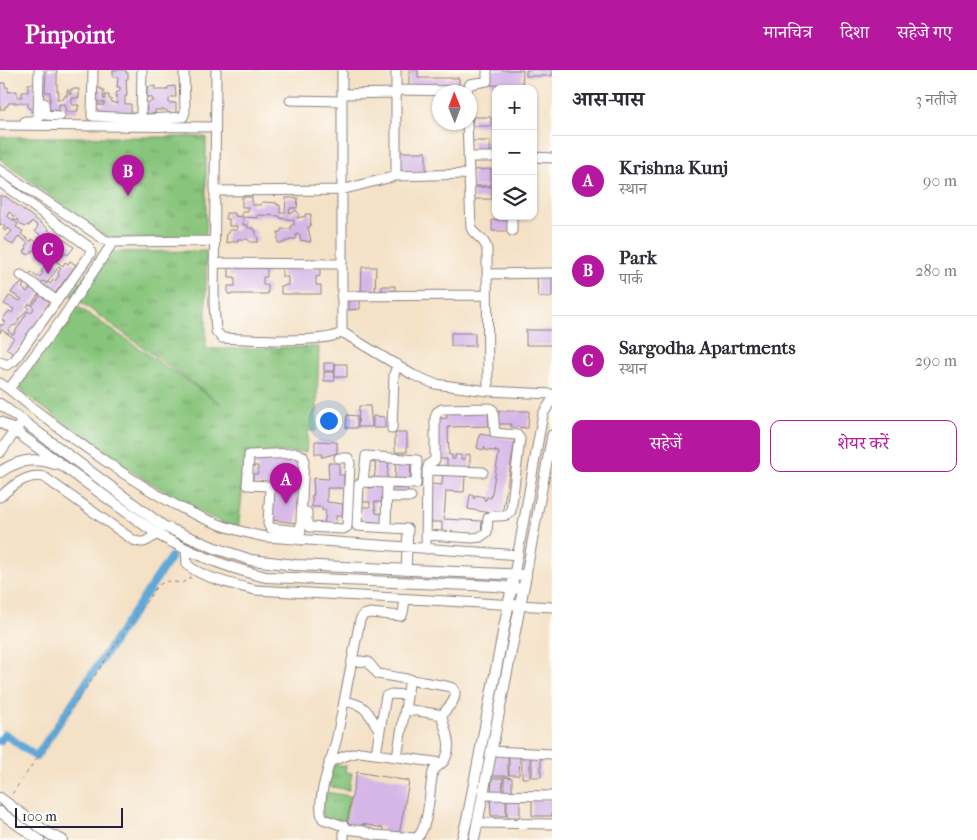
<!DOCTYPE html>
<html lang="hi">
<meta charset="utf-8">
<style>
:root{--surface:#fff;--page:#f2f2f3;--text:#2b2b33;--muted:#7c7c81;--line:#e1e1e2;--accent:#b5179e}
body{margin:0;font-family:"IM FELL French Canon","Noto Serif Devanagari",serif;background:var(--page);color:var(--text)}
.controls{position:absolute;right:15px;top:15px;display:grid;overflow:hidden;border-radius:10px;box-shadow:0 1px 4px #0004}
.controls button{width:45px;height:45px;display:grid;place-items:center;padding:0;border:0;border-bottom:1px solid var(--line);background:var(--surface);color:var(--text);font:25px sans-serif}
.compass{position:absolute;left:432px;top:15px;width:45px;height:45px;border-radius:50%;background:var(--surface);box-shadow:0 1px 4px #0004;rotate:359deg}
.scale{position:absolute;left:15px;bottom:12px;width:108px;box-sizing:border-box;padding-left:5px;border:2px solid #22223b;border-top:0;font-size:14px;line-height:18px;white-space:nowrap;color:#22223b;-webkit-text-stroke:4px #fdfcf7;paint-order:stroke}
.you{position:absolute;left:328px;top:350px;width:18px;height:18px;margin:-12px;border:4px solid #fff;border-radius:50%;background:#1a73e8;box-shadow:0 0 0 8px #1a73e833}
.badge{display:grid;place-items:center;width:32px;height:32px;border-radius:50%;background:var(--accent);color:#fff;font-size:16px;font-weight:700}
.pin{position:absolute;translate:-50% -41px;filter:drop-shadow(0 1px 2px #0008)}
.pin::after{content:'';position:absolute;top:26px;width:18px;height:15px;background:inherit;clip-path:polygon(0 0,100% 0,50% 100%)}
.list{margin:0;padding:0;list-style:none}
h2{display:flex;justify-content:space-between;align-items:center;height:65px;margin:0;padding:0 20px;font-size:21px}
h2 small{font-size:16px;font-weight:400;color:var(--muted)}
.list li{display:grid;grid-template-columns:32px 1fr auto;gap:15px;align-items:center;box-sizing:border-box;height:90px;padding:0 20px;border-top:1px solid var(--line)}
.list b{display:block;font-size:19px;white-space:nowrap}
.list p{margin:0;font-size:16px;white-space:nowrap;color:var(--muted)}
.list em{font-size:16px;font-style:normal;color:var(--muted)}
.actions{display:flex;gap:10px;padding:15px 20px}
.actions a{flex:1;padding:11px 0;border:1px solid var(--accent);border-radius:10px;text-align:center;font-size:18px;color:var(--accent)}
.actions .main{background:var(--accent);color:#fff}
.icon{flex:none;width:28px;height:28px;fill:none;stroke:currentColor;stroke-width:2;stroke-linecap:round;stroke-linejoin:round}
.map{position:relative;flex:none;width:552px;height:770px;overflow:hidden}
header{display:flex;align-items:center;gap:30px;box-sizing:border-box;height:70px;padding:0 25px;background:var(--accent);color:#fff}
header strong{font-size:24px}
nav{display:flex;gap:28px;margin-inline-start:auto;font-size:18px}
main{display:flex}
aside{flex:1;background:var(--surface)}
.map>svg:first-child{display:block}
</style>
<header>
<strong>Pinpoint</strong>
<nav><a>मानचित्र</a><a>दिशा</a><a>सहेजे गए</a></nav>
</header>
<main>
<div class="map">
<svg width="552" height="770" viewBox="0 0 552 770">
<defs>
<pattern id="grass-tufts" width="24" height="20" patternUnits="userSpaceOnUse" patternTransform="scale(1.25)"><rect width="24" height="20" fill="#88c57c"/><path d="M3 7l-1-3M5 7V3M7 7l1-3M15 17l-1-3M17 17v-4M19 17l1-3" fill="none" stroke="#6fa067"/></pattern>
</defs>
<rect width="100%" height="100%" fill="#fdfcf7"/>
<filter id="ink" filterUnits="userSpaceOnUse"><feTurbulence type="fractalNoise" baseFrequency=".02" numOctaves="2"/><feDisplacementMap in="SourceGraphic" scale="10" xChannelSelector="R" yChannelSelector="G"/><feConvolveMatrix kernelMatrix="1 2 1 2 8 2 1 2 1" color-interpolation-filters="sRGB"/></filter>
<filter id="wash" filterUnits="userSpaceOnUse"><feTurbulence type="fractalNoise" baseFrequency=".0096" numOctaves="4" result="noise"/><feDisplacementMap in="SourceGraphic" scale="20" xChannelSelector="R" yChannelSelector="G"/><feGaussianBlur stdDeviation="1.12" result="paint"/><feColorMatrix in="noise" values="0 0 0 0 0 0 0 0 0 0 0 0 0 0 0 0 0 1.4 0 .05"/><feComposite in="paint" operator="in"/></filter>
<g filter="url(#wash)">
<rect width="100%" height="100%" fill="#f4e1c6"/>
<path fill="url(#grass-tufts)" stroke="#55745c" d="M0 67H206V164L202 168H111L101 164 0 89Z
M206 181V279L319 277 316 361H308L306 382H247L238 460 210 447 122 396 18 319 77 236 221 334 71 225 103 182Z
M334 694 346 696 345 702 352 703 349 720 327 716Z
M326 722 350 726 345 753 324 748 322 743Z"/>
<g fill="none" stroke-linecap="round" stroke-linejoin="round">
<path stroke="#60a8d7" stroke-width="8" d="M0 671 5 664 36 687 171 487"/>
</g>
<g id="blocks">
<path fill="#d5b6e7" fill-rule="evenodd" d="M46 0H57V21H59L57 29H64V26H67V20H69V24H71V19H79V28H72V35H79L77 42H66L64 34H59V41L46 39V32H50V22H45Z
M113 0H126V3H128V9H126L127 26H125V34H131V45L96 43 94 35H104V32H94L95 18H101V20H104L103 29H105V25H109V29H111V32L118 34 116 23 120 21V17H117L118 7H113Z
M409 0H418V8H459V17L409 18Z
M490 0H523L522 16 490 15Z
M526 0H552V6H526Z
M0 13H5V17H8V22L17 21V27H22V22H28V14H35V42H31V38H28V33H8V36H5V39H0Z
M155 16V20H167L168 17 175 16 176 27H171L169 29V33H176V43H169L166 40H155V44H147L146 33 154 31 152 28 147 27V17Z
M473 47H491V56H472Z
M472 71H490V83H472Z
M399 82H426V102H399Z
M491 99V116H473V100Z
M473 117H492V129H473Z
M0 125 4 127 5 126 49 159 48 160 53 163 54 162 74 177 68 185 65 183 63 186 57 182 59 179 58 178 56 181 53 179 55 176 48 170 46 173 38 167 40 164 35 161 38 156 32 151 29 156 27 155 25 157 18 152 19 150 18 149 16 151 13 149 15 147 9 142 7 146 18 154 16 157 23 161 21 164 31 172 32 169 38 173 40 171 57 184 53 189 63 196 65 192 68 194 70 191 76 195 50 230 52 232 14 284 6 279 14 268 2 260 0 263V254L2 256 5 252 2 250 9 241 12 243 14 239 4 234 6 231 9 226 20 231 22 229 11 223 17 215 19 216 21 213 24 215 22 218 27 222 31 217 28 207 31 202 37 207 41 206 43 203 41 202 47 193 49 195 52 190 47 187 44 192 42 191 46 186 42 183 39 187 37 185 39 181 35 178 29 185 24 182 27 178 25 177 28 173 19 166 13 175 5 169 12 161 8 158 5 161 3 159 5 157 1 154 0 156ZM59 196 61 198 58 203 59 204V206L55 211 53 210 50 214 48 212 45 216 47 218 32 236 34 238 31 243 28 241 13 265 8 261 13 255 15 256 19 251 18 250 29 238 27 236 29 234 31 235 41 221 40 216 43 211 47 213Z
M242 127H252V135H261V133L263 132 277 133V135H280V143H285L286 128H298L297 138H290L289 143H293L296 140 299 144 297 148 306 146 305 144H311L310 157H308L311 172 300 170V164H296V169H290V171H285V173H278V162H281V159H291V155H294V150L280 148V146L258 145V148L243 147V155H248V158H253V160H256V166L258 168V172H251L247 169H237L238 171 226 173 227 163H229V160H237V156H229V149H226V143H235V146L242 147V142H248V137H242Z
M492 150H511V161H492Z
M362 197H376L375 225H361Z
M229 198H267V207H263V215H268V224H228V216H235V207H229Z
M282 198H320V206L316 207V215H321V224H281V216L288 215V207H282Z
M552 205V227H538L537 206Z
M382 216H395V225H382Z
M349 229H360V239L349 240Z
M526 260H552V275H526Z
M451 263H475V276H451Z
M324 293H335V301H324Z
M335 294H347V307H335Z
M324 302H334L335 311H324Z
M359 336H370L372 357H358Z
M499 341H529L528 358 511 357V354H498Z
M488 342 489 356 448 357 449 385H452V389H455V385H461V389H465V385L470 384V397H447V389H438L437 349 447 348V343Z
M347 345 357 346V358H346Z
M373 346 385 347V358H373Z
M395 363H407V382H395Z
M480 364 515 370 502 445 468 439 470 425H474L473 428H475L476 425 484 427V430H486L487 427 491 428 499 382H495L496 379 494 381 485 380V377H484L483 380 477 378Z
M315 371 337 372V383L323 387H321L322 384H315Z
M253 386 300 387 297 453 272 450 275 416 253 415V404H258V396H253ZM277 403H284V407H290V410H293L292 418 284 417V412H277Z
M375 388 389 389 387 410 374 409 376 394H375Z
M396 390H411L410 411H395Z
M328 393H339V405H344V418H327V432L343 434 342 446H336V456H324L326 440H322V437H312V425H314L313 408 329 409Z
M443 405 465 406 464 422 446 421 444 449 482 451 481 464 442 462V452H428L430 414 442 415Z
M389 415 408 416 407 426 389 425Z
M363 416H369V418L385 416V432H374L376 443 383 444 382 453 365 451V453L361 452 362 437H370V432H363Z
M492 685 508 686V706H492Z
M509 686H520L519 705H509Z
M522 686H530V708H522Z
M532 686H541V707H532Z
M357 702 409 711 399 765 382 762 383 758 362 754V758L346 755Z
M504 707 512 708V725H504Z
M492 708H503L502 724H491Z
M490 727H506V746H491Z
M507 729H520V747H507Z
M532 730H552V746H532Z"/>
</g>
</g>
<g filter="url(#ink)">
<use href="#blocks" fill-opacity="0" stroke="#8b8280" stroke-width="1"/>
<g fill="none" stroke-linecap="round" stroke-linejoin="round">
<g stroke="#8b8280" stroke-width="11">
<path id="minor" d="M93 0 92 46 138 48
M142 0 141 46 143 49H148L183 47 185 42 184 0
M216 0 214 234 216 261 222 268C243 269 329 274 342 262
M396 0V106
M396 20 466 21
M466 22 470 14 487 11V0
M342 24 396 23
M290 30 342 31
M44 33 45 45 60 46
M25 51H33L38 49 39 0
M467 52 471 158C475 167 485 168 487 179L488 321
M0 55 215 57
M468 87H496
M533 87 552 88
M0 100 105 170 113 172 214 171
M0 112 89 177 91 183 14 291 7 295 0 292
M214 121 341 120 396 106 468 104
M512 146V161
M214 193 341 194
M487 204 552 203
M21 205 57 231
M341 226 487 225
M342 262V0
M342 262 413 305 435 314 488 321 552 324
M0 313 9 319 62 249 113 172
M9 319C43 347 77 372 114 397 163 430 206 456 266 467L518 485
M392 359 394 305 397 294
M427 400 483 402
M363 412 366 386 417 390 416 414 363 412 359 414 357 456 408 459 406 500
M0 427C12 416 27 403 44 407L133 470C144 475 148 470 157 464
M387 427H411
M307 442V454L310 457 343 459 347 457 350 393 348 388H339
M386 457 387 413
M300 470 304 389 303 386 297 383 249 385 247 415 268 416 270 418 268 454 270 458 301 461
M186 479 187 494C198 507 239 516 256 520L552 537
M426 479 427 400 429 394 435 390V348L437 342 442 339 490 338 493 340 495 363 517 365 520 369 511 441C504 450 496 443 488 448L487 462 480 467 472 468 427 465
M514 505 543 344 552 330
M526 505 552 365
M352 590 368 592 378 604 446 616 453 618 455 622C456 634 445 637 442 647 445 662 454 675 444 691 440 696 435 697 433 702 429 719 430 761 414 770
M344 631C368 635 367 642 380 661
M405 639 443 645
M491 681 552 684
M376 683 386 626 391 624 407 625
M397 687 410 609
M329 692 348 685 360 682 442 693
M483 725 552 726
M477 753 552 754
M345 759 363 761 374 765 417 768
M344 770V756L323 749C314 731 333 687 337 667 345 628 352 589 360 550L363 545 370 543 401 546 403 543 405 529"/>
</g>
<g stroke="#8b8280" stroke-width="12">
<path id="major" d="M0 334 163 456 215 478 251 490 296 495 526 505 474 770
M0 352 15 361 157 464C191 483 228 498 266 507L496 516 523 519
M0 382 18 357
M0 402C18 390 34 387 55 394
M0 728 49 764 62 770
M0 742 39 770
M462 770 468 745 513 511"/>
</g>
<path stroke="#8b8280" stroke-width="1" stroke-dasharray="4 4" stroke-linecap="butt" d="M12 724 157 516 166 511 182 513 191 507"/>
<use href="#minor" stroke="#fff" stroke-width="9"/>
<use href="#major" stroke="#fff" stroke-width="10"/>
</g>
</g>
</svg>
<div class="controls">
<button>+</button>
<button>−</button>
<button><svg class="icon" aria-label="layers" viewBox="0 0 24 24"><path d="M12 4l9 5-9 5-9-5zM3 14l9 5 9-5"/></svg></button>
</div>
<svg class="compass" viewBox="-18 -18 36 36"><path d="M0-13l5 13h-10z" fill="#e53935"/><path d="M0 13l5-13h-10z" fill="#7c7c81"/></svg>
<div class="scale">100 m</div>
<div class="you"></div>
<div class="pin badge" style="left:286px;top:434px">A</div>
<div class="pin badge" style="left:128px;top:126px">B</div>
<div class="pin badge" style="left:48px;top:204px">C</div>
</div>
<aside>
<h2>आस-पास<small>3 नतीजे</small></h2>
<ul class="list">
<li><span class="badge">A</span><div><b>Krishna Kunj</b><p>स्थान</p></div><em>90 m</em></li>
<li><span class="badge">B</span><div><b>Park</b><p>पार्क</p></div><em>280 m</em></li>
<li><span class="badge">C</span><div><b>Sargodha Apartments</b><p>स्थान</p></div><em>290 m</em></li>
</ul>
<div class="actions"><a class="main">सहेजें</a><a>शेयर करें</a></div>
</aside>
</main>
